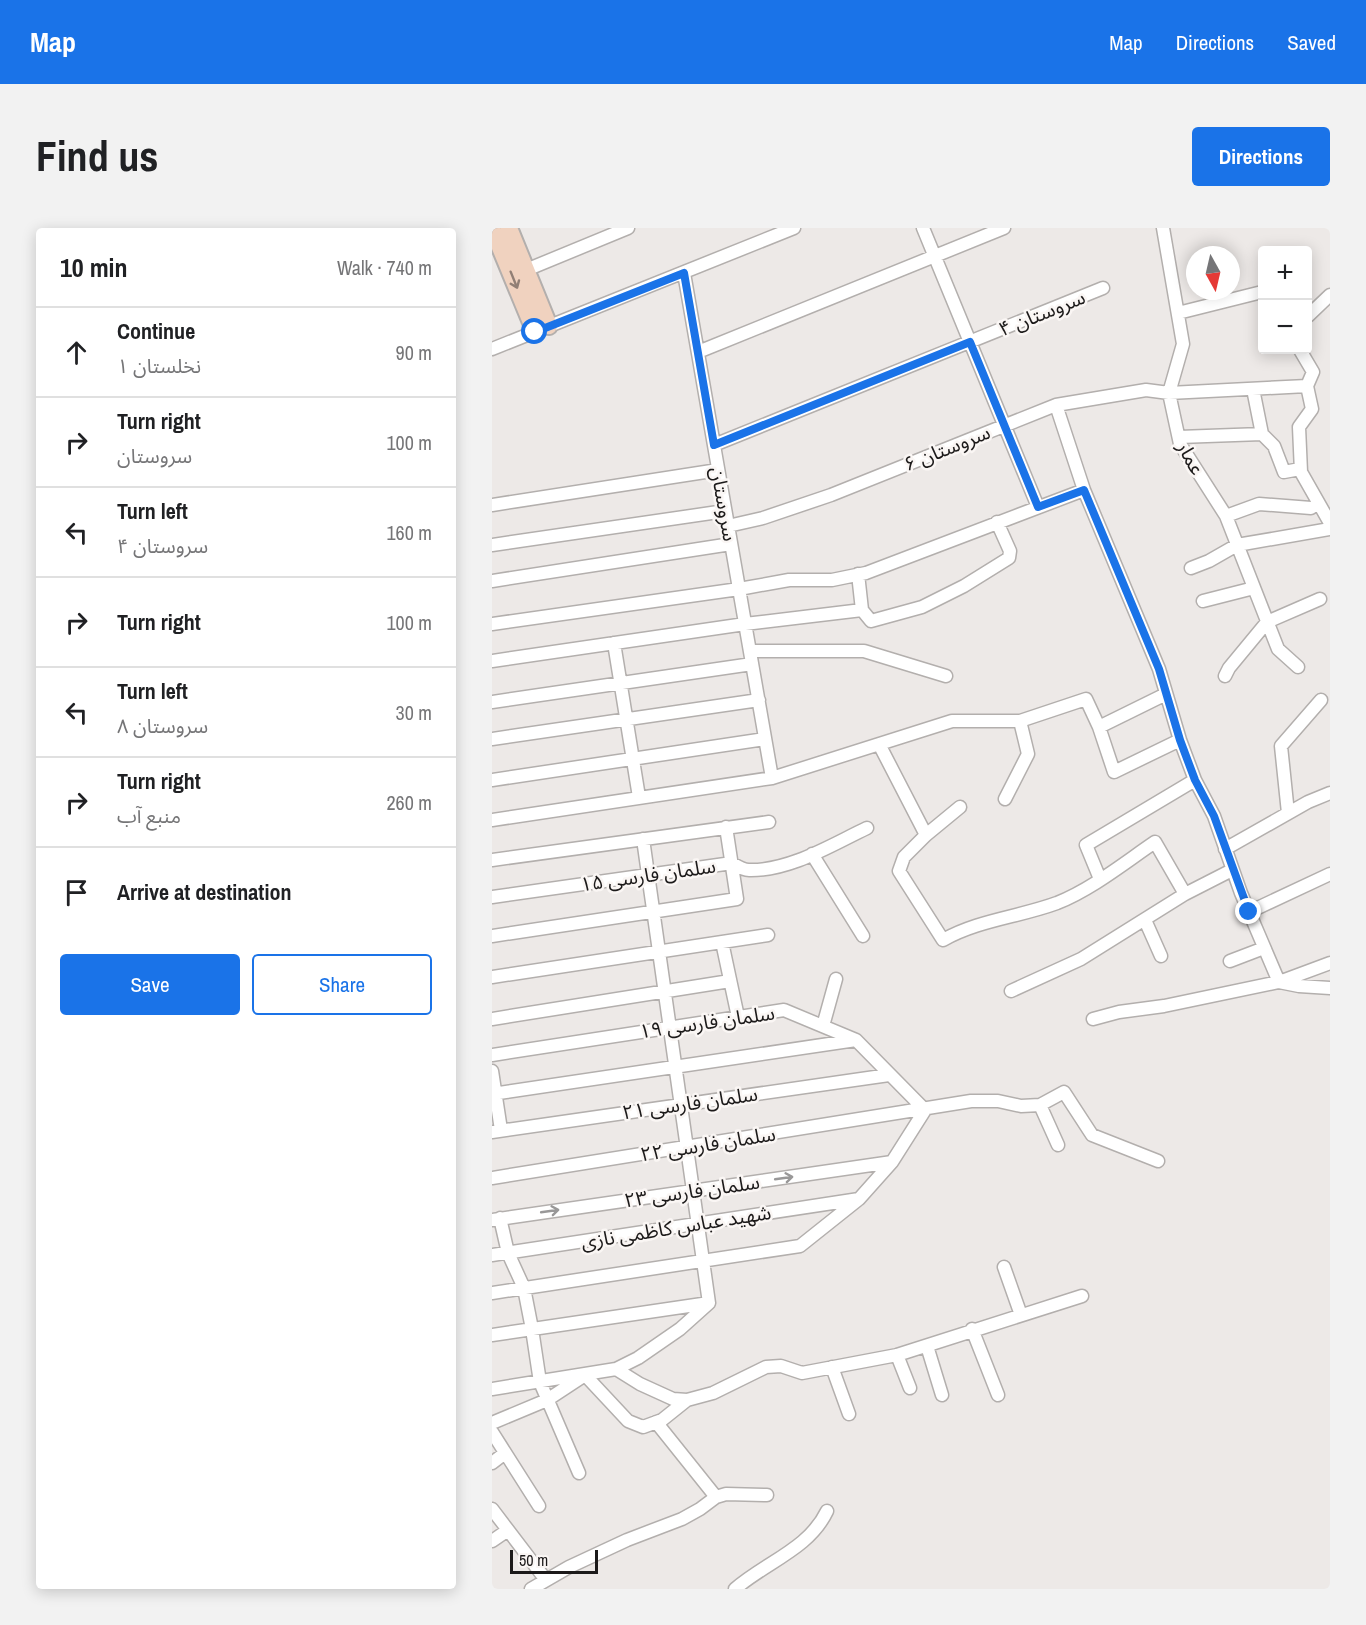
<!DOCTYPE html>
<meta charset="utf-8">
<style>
:root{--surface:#fff;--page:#f2f2f2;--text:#202124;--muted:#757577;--line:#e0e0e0;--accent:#1a73e8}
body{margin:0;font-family:"Archivo Narrow","Noto Sans Arabic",sans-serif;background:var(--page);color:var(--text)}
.controls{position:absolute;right:18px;top:18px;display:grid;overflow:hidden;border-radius:6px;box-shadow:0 3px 15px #0003}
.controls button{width:54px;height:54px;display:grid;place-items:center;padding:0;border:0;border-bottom:2px solid var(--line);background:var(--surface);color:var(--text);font:30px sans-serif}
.compass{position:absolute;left:694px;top:18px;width:54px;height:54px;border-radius:50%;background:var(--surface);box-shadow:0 3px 15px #0003;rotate:172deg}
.scale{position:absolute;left:18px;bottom:15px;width:88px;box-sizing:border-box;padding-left:6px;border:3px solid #1c1a1a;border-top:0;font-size:16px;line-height:21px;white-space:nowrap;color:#1c1a1a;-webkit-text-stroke:4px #faf6f4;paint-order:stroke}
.stop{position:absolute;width:18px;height:18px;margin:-14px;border:4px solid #1a73e8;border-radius:50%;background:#fff}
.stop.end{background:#1a73e8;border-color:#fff;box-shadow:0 2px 6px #0008}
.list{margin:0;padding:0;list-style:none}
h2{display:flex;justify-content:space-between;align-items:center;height:78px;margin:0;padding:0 24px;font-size:26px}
h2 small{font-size:20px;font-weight:400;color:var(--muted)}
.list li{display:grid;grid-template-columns:39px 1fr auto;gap:18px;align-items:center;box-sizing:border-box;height:90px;padding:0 24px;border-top:2px solid var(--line)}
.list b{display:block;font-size:22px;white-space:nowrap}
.list p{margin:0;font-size:20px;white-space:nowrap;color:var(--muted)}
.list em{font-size:20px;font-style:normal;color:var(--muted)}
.actions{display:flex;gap:12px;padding:18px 24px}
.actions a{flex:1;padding:14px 0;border:2px solid var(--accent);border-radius:6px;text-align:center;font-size:21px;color:var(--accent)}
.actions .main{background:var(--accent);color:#fff}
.icon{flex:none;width:33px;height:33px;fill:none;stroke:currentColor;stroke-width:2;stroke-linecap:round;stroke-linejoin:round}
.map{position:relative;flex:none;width:838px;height:1361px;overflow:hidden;border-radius:6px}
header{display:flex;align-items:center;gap:36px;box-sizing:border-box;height:84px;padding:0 30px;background:var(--accent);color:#fff}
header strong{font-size:28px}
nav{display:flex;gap:33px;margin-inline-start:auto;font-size:21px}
.intro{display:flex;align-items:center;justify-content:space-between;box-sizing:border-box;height:144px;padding:0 36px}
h1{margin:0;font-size:42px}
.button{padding:15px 27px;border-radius:6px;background:var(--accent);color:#fff;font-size:21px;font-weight:700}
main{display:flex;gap:36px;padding:0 36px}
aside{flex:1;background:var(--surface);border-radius:6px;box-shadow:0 3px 15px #0003}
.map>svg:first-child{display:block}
</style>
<header>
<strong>Map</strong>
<nav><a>Map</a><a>Directions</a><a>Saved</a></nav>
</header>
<div class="intro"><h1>Find us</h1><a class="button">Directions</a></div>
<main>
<aside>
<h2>10 min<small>Walk · 740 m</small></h2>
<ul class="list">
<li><svg class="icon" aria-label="ahead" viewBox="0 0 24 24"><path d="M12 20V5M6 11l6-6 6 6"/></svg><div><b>Continue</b><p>نخلستان ۱</p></div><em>90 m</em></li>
<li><svg class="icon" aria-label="right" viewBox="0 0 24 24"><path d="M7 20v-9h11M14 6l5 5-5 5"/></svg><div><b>Turn right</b><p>سروستان</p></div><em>100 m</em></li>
<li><svg class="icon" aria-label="left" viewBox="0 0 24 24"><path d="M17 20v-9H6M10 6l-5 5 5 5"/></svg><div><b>Turn left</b><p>سروستان ۴</p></div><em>160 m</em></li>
<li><svg class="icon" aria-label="right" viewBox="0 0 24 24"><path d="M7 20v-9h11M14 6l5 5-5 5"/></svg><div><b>Turn right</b></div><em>100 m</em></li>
<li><svg class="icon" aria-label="left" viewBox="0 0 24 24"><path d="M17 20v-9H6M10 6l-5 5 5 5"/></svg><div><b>Turn left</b><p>سروستان ۸</p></div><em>30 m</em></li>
<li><svg class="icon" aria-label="right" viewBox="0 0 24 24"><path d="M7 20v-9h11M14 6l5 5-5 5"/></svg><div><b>Turn right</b><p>منبع آب</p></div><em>260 m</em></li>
<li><svg class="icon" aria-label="arrive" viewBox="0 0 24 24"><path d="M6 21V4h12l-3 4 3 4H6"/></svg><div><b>Arrive at destination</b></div></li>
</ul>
<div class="actions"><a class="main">Save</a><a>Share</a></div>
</aside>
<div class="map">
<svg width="838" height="1361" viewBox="0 0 838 1361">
<rect width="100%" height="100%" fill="#ede9e7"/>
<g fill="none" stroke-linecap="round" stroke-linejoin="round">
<g stroke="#b3afad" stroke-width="15">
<path id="street" d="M431 0 546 279
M671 0 691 116 677 165 688 216 734 288 786 421 806 439
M34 42 136 0
M192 45 280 550
M686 85 770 64
M816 88 838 67
M0 121 302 0
M808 122 821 144 815 158 820 181 807 199 809 244 838 295
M206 124 512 0
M761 161 770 206 782 218 792 244 808 241
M564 177 592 262 667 441 688 512 703 552 722 588 749 665 787 754 807 758 838 760
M687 209 770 206
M222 217 611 60
M0 277 226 242
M734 288 767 276 819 280
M236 298 271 290 339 267 564 177 654 162 677 165 815 158
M0 317 233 283
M699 340 717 333 745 317 838 301
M366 346 370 382
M0 353 239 316
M711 373 762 360
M0 396 247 361 297 352H340L374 345 592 262
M122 415 147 569
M258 423H372L454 448
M0 433 253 396 370 382 379 393 430 379 472 358 517 330 518 323 505 294
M733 448 737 440 775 394 828 371
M0 474 260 436
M607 499 674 466
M0 511 267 472
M387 516 434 607 468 579
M0 552 273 511
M513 571 536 526 528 493
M796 585 789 518 829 472
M0 592 280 550 460 493H528L594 471 607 499 622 544 688 512
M434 607 412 629 407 643 451 712C486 692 527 689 565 675 600 661 632 635 663 614L693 666
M151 611 217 1075
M733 621 816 574 838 565
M320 626 371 708
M0 632 277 594
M608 651 594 617 703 552
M0 669 240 635C245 638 251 642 257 642 298 643 339 617 375 600
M757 684 838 646
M653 692 669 728
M0 708 245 671 234 599
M230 714 246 789
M738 733 772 720
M0 749 276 707
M519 763 589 731 693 666 740 642
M0 791 238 753
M601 791 627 784 672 778 787 754 838 735
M331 798 344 751
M0 827 292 782 364 812 433 882
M0 843 9 902
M0 866 364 812
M548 877 566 917
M0 904 397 847
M0 950 479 873H506L529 878 548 877 572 864 600 907 666 933
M8 990 16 1025 32 1060 40 1101 48 1154 87 1245
M0 992 400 934
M0 1027 367 971
M512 1039 529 1087
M0 1065 308 1018 367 971 400 934 433 882
M480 1101 506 1167
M0 1107 217 1075
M435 1118 450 1167
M405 1127 418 1160
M340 1139 357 1186
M124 1141 148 1156 181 1171 195 1172 221 1165 274 1139 289 1138 310 1145 405 1127 590 1068
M0 1161 124 1141 146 1130 188 1101 217 1075
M164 1194 224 1269
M0 1195 55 1172 93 1147 136 1193 151 1199 170 1192 195 1172
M0 1204 47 1278
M0 1235 13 1225
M0 1281 54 1352
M0 1313 16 1302
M39 1361 77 1339 135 1312 190 1291 208 1281 224 1269 234 1266 275 1267
M243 1361C274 1334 317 1321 335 1283"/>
</g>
<g stroke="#b3afad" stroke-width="20">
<path id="secondary" d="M0 0 43 104
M17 0 57 98"/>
</g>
<use href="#street" stroke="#fff" stroke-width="12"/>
<use href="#secondary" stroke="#f0d2bf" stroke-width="16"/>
</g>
<defs><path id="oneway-shaft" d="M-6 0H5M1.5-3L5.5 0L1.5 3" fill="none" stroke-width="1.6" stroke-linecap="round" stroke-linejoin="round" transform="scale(1.5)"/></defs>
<use stroke="#917f75" href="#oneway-shaft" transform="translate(22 52) rotate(68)"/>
<g stroke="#999898">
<use href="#oneway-shaft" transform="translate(292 950) rotate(-8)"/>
<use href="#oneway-shaft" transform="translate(58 983) rotate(-8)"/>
</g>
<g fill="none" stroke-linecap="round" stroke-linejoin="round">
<path stroke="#1a73e8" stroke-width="8" d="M43 104 192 45 222 217 478 114 546 279 592 262 667 441 688 512 703 552 722 588 757 684"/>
</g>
<g text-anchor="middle" stroke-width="5" stroke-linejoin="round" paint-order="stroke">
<g font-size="20" fill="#1c1a1a" stroke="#faf6f4">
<text transform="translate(550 85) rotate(-22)" y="7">سروستان ۴</text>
<text transform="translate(455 220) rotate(-22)" y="7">سروستان ۶</text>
<text transform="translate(699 230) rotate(62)" y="7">عمار</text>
<text transform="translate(232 276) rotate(80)" y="7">سروستان</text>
<text transform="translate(156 647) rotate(-8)" y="7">سلمان فارسی ۱۵</text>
<text transform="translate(215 794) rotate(-8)" y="7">سلمان فارسی ۱۹</text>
<text transform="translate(198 875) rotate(-8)" y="7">سلمان فارسی ۲۱</text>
<text transform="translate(216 916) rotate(-9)" y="7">سلمان فارسی ۲۲</text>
<text transform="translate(200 963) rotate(-8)" y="7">سلمان فارسی ۲۳</text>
<text transform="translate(184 999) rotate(-9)" y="7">شهید عباس کاظمی نازی</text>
</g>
</g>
</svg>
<div class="controls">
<button>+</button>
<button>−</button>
</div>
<svg class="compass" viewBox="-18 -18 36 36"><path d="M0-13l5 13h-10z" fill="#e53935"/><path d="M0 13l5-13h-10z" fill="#757577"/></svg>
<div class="scale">50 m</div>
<div class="stop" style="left:43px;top:104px"></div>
<div class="stop end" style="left:757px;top:684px"></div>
</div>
</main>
